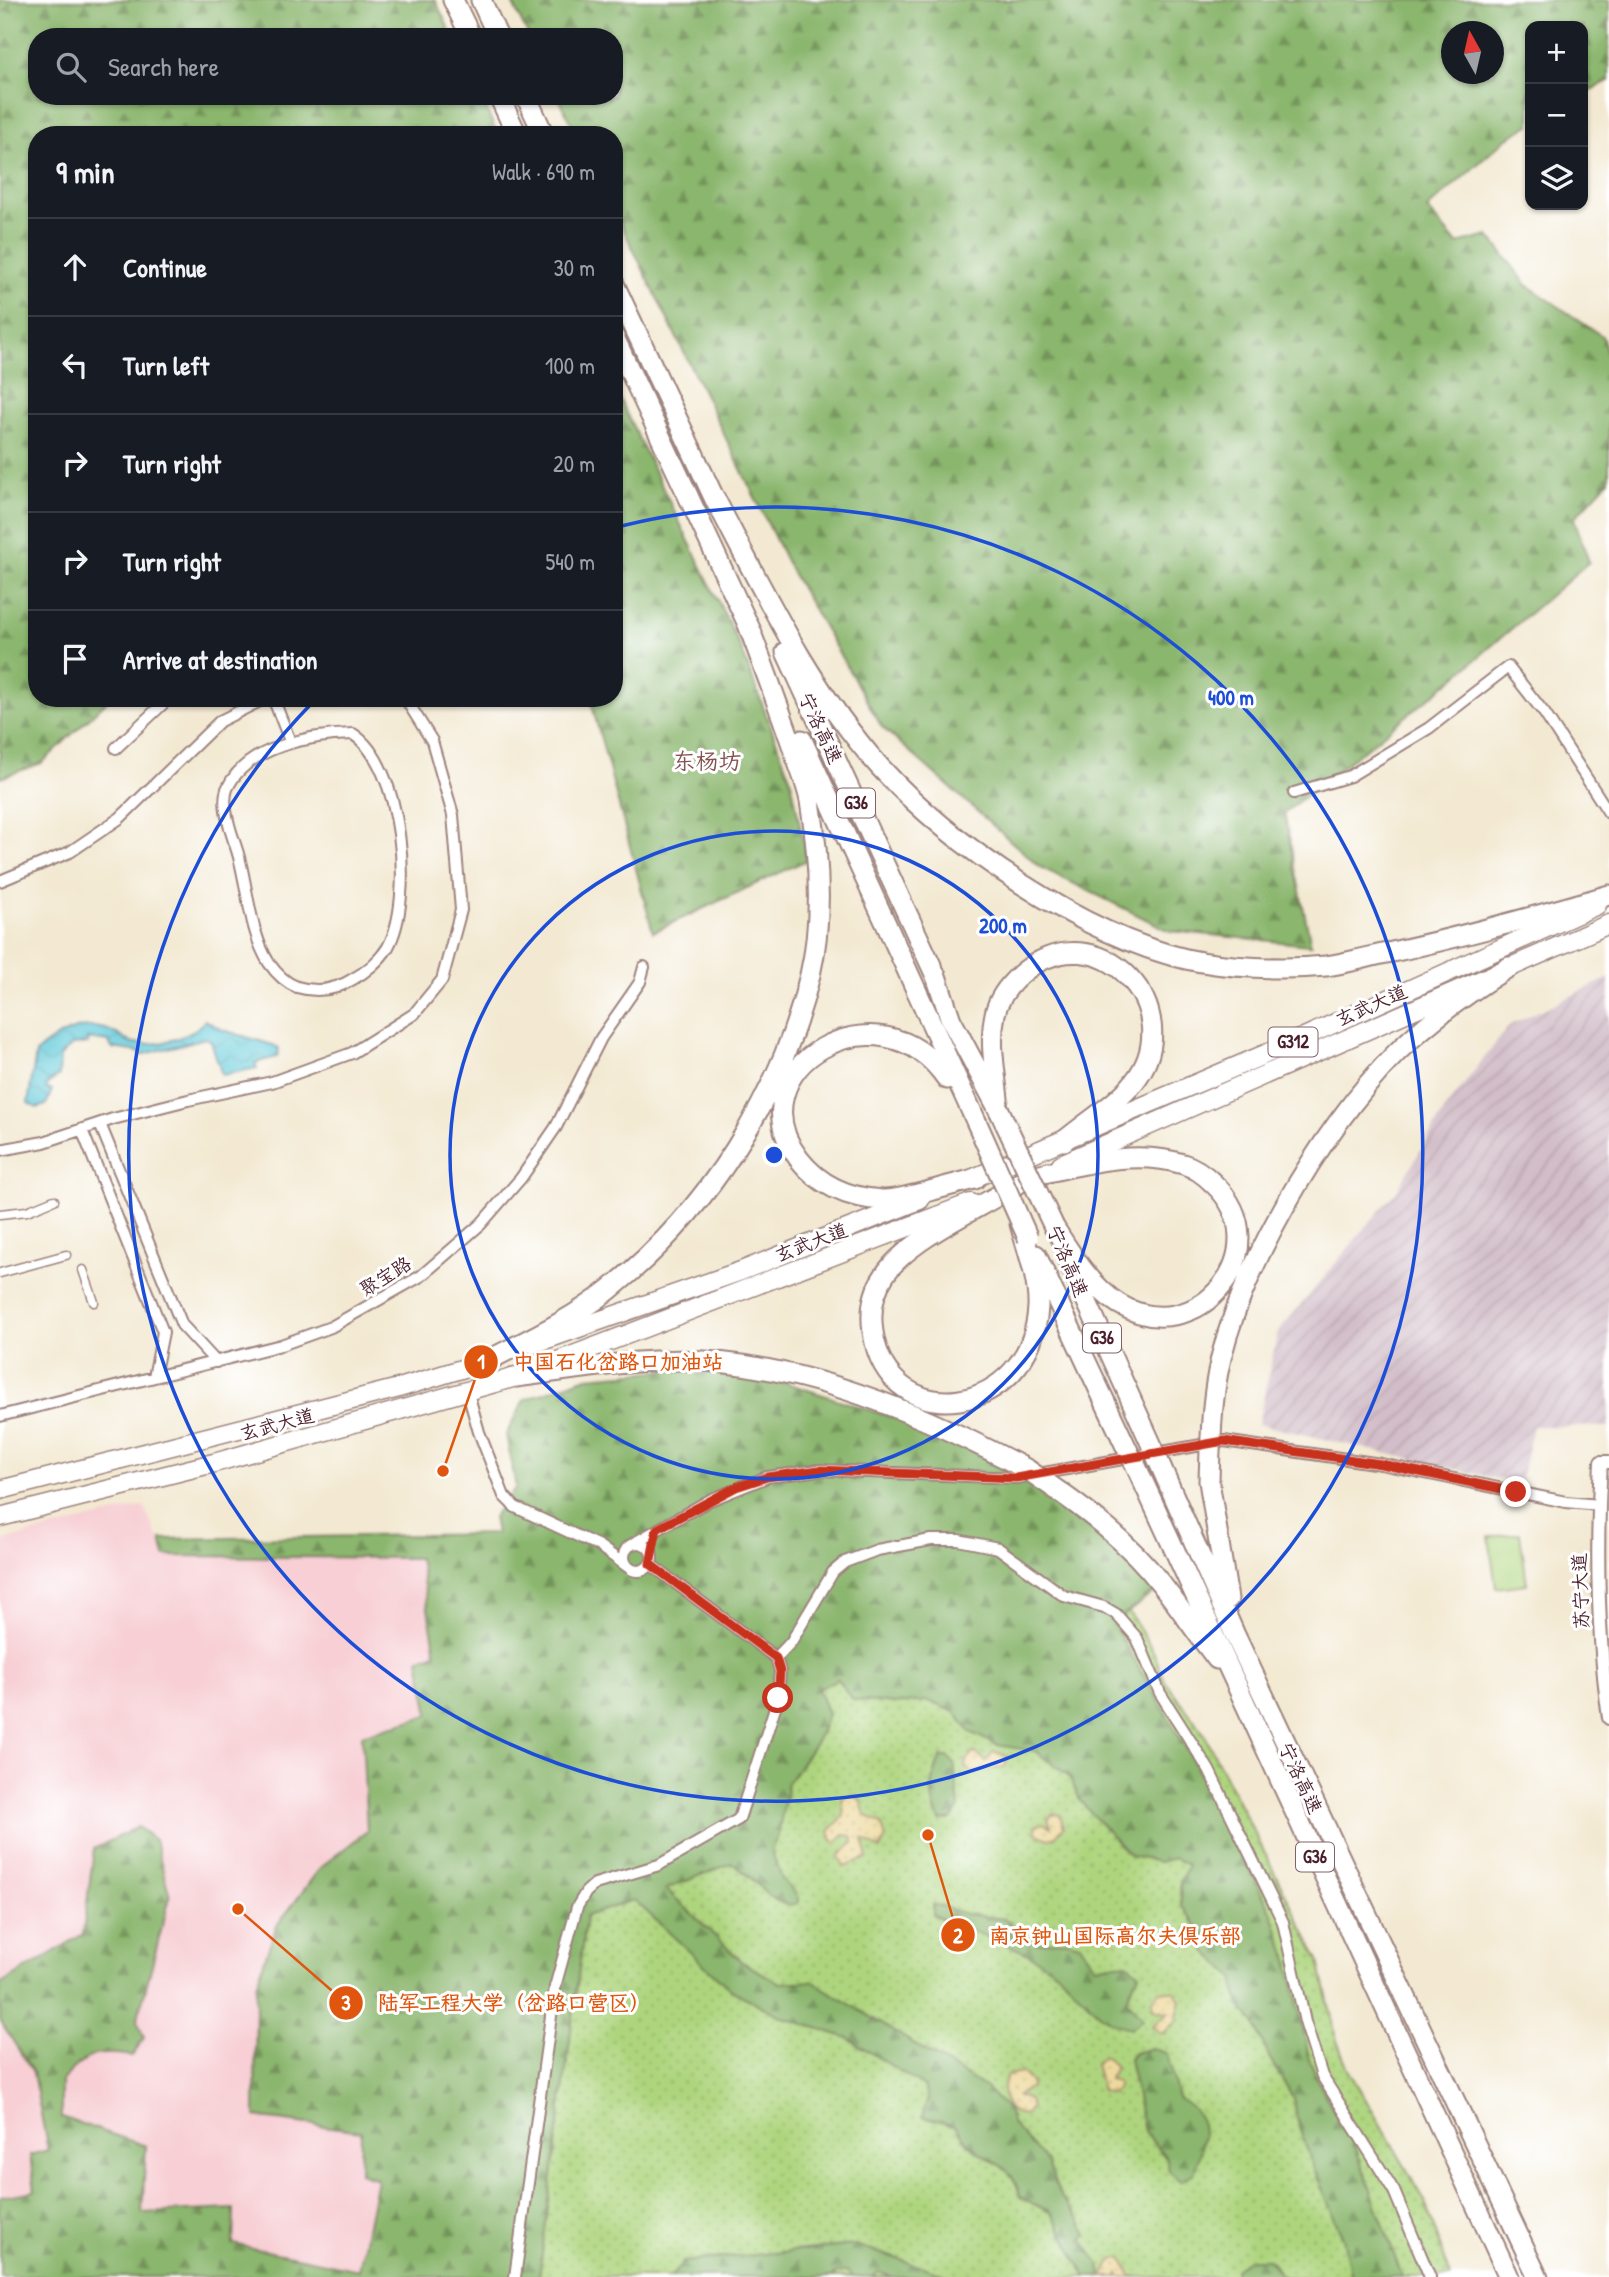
<!DOCTYPE html>
<meta charset="utf-8">
<style>
:root{--surface:#171b24;--page:#20242c;--text:#f1f3f6;--muted:#9ea1a6;--line:#363941}
body{margin:0;font-family:"Patrick Hand","LXGW WenKai TC",sans-serif;background:var(--page);color:var(--text)}
.controls{position:absolute;right:21px;top:21px;display:grid;overflow:hidden;border-radius:14px;box-shadow:0 2px 5px #0004}
.controls button{width:63px;height:63px;display:grid;place-items:center;padding:0;border:0;border-bottom:2px solid var(--line);background:var(--surface);color:var(--text);font:35px sans-serif}
.compass{position:absolute;left:1441px;top:21px;width:63px;height:63px;border-radius:50%;background:var(--surface);box-shadow:0 2px 5px #0004;rotate:352deg}
.stop{position:absolute;width:21px;height:21px;margin:-16px;border:5px solid #c8321e;border-radius:50%;background:#fff}
.stop.end{background:#c8321e;border-color:#fff;box-shadow:0 2px 7px #0008}
.list{margin:0;padding:0;list-style:none}
h2{display:flex;justify-content:space-between;align-items:center;height:91px;margin:0;padding:0 28px;font-size:30px}
h2 small{font-size:23px;font-weight:400;color:var(--muted)}
.list li{display:grid;grid-template-columns:46px 1fr auto;gap:21px;align-items:center;box-sizing:border-box;height:98px;padding:0 28px;border-top:2px solid var(--line)}
.list b{display:block;font-size:26px;white-space:nowrap}
.list em{font-size:23px;font-style:normal;color:var(--muted)}
.icon{flex:none;width:38px;height:38px;fill:none;stroke:currentColor;stroke-width:2;stroke-linecap:round;stroke-linejoin:round}
.map{position:relative;flex:none;width:1609px;height:2277px;overflow:hidden}
.search{position:absolute;background:var(--surface);box-shadow:0 2px 5px #0004;left:28px;top:28px;width:595px;height:77px;display:flex;align-items:center;gap:18px;box-sizing:border-box;padding:0 24px;border-radius:28px;color:var(--muted);font-size:26px}
.panel{position:absolute;background:var(--surface);box-shadow:0 2px 5px #0004;left:28px;top:126px;width:595px;height:581px;border-radius:28px}
.map>svg:first-child{display:block}
</style>
<div class="map">
<svg width="1609" height="2277" viewBox="0 0 1609 2277">
<defs>
<pattern id="industrial-furrows" width="10" height="10" patternUnits="userSpaceOnUse" patternTransform="scale(1.75)"><rect width="10" height="10" fill="#d2bdc8"/><path d="M-1 1l2-2M0 10L10 0M9 11l2-2" fill="none" stroke="#b6a2ac"/></pattern>
<pattern id="grass-dots" width="8" height="8" patternUnits="userSpaceOnUse" patternTransform="scale(1.75)"><rect width="8" height="8" fill="#aed57e"/><path d="M2 2h.1M6 6h.1" fill="none" stroke="#97b66d" stroke-width="1.8" stroke-linecap="round"/></pattern>
<pattern id="forest-firs" width="22" height="20" patternUnits="userSpaceOnUse" patternTransform="scale(1.75)"><rect width="22" height="20" fill="#8ab66d"/><path d="M5 1l3.5 6h-7zM16 11l3.5 6h-7z" fill="#73935a"/></pattern>
<pattern id="sand-dots" width="8" height="8" patternUnits="userSpaceOnUse" patternTransform="scale(1.75)"><rect width="8" height="8" fill="#eeda9e"/><path d="M2 2h.1M6 6h.1" fill="none" stroke="#cebb88" stroke-width="1.8" stroke-linecap="round"/></pattern>
<pattern id="water-waves" width="16" height="10" patternUnits="userSpaceOnUse" patternTransform="scale(1.75)"><rect width="16" height="10" fill="#5ec9d8"/><path d="M0 5q4-4 8 0t8 0" fill="none" stroke="#53acba"/></pattern>
</defs>
<rect width="100%" height="100%" fill="#fff"/>
<filter id="ink" filterUnits="userSpaceOnUse"><feTurbulence type="fractalNoise" baseFrequency=".0143" numOctaves="2"/><feDisplacementMap in="SourceGraphic" scale="14" xChannelSelector="R" yChannelSelector="G"/><feConvolveMatrix kernelMatrix="1 2 1 2 8 2 1 2 1" color-interpolation-filters="sRGB"/></filter>
<filter id="wash" filterUnits="userSpaceOnUse"><feTurbulence type="fractalNoise" baseFrequency=".00686" numOctaves="4" result="noise"/><feDisplacementMap in="SourceGraphic" scale="28" xChannelSelector="R" yChannelSelector="G"/><feGaussianBlur stdDeviation="1.57" result="paint"/><feColorMatrix in="noise" values="0 0 0 0 0 0 0 0 0 0 0 0 0 0 0 0 0 1.4 0 .05"/><feComposite in="paint" operator="in"/></filter>
<g filter="url(#wash)">
<rect width="100%" height="100%" fill="#f3e9d2"/>
<path fill="#f7cfd4" d="M144 1506 166 1556 418 1558 436 1654 420 1659 430 1716 362 1735 367 1831 280 2120 361 2130 360 2173 377 2179 359 2271 0 2277V1541Z"/>
<path fill="url(#industrial-furrows)" d="M1609 978V1427L1533 1426 1520 1484 1258 1424 1278 1332 1397 1190 1448 1105 1510 1025Z"/>
<path fill="url(#grass-dots)" stroke="#7c7a54" stroke-width="2" d="M1086 1544 1153 1651 1165 1681 1203 1732 1319 1960 1337 2041 1349 2071 1424 2199 1451 2277H436L525 1905 743 1696Z"/>
<path fill="url(#forest-firs)" stroke="#6a6a4c" stroke-width="2" fill-rule="evenodd" d="M0 0H435L453 37H37V96H480L498 135H37V698H110L42 763 0 778Z
M511 0H1609V81L1583 94V26H1530V125L1506 139 1427 209 1457 244 1489 236 1527 285 1602 336 1609 360V480L1574 518 1589 562 1453 679 1284 813 1311 945 1170 931 1040 867 882 727 790 569 614 210V135H577L558 96H614V37H529ZM1452 32H1494V74H1452Z
M614 388 740 646 791 780 807 860 653 932 590 698H614Z
M680 1369 777 1380 932 1430 1048 1491 1159 1588 1113 1624 1192 1758 1271 1911 1289 1963 1310 2062 1325 2095 1354 2143 1402 2277H1351L1343 2238 1315 2172 1296 2118 1293 2098 1269 2057 1254 2023 1239 2004 1234 1978 1206 1951 1200 1931 1181 1905 1180 1882 1188 1865 1174 1858 1160 1862 1130 1856 1081 1802 1069 1776 1035 1751 997 1745 970 1732 955 1712 928 1701 894 1704 853 1700 837 1679 818 1689 828 1714 817 1740 788 1783 778 1836 771 1850 782 1879 796 1894 799 1902C777 1916 750 1872 732 1863L666 1889 742 1962 780 1983 812 1981 986 2088 1008 2110 1013 2125 1048 2163 1060 2196 1080 2219 1087 2235 1082 2239 1100 2265 1102 2277H1086L1052 2213 1020 2197C1015 2165 990 2163 969 2144 964 2140 960 2132 956 2126L922 2117 928 2099 924 2087 848 2038 782 2017 731 1990 634 1900 586 1916 539 2277H0V2197L35 2191 30 2155 48 2150 33 2073 0 2020V1985L83 1934 94 1849 138 1827 155 1840 170 1897 137 2021 144 2038 132 2056C95 2050 85 2054 61 2082V2117L146 2146 142 2213 234 2209 233 2244 359 2270 377 2179 360 2173 361 2131 255 2117 256 1985 276 1927 321 1867 367 1831 362 1735 429 1715 419 1659 436 1653 419 1558 165 1556 161 1539 496 1534 493 1517 516 1487 506 1435 524 1400 587 1377Z
M941 1757H948L954 1763 959 1807 952 1819 940 1821C928 1800 930 1779 941 1757Z
M933 1904 966 1914 1004 1919 1038 1943 1065 1940 1080 1944 1094 1966 1127 1963 1139 1973 1126 2000 1143 2019 1131 2028C1101 2024 1088 2002 1068 1982 1031 1946 977 1936 933 1915Z
M1152 2048 1167 2054 1178 2098C1213 2118 1204 2139 1194 2173L1180 2181 1169 2171 1167 2159 1144 2131 1129 2059 1134 2053Z
M855 2245 953 2277H893L878 2272 872 2277H853L848 2271 834 2274 833 2277H671L683 2262Z
M1249 2259H1269L1283 2277H1236L1235 2269Z"/>
<path fill="url(#sand-dots)" stroke="#9c7c64" stroke-width="2" d="M994 1751 1008 1757 1005 1767 973 1773 965 1768 966 1761 974 1752 986 1761Z
M852 1795 860 1799 865 1815 881 1823 886 1838 880 1849 863 1839 868 1858 844 1866 839 1856 853 1843 852 1836 843 1835 836 1842 832 1841 829 1831 844 1816 842 1799Z
M1053 1814 1060 1815 1064 1827 1054 1838 1048 1839 1037 1834 1035 1826 1043 1823 1051 1827 1048 1819Z
M1159 1991H1174L1181 2000 1176 2021 1164 2033 1159 2032 1152 2026 1168 2012 1153 2009V2000Z
M1102 2057 1107 2058 1115 2067 1109 2079 1117 2081 1118 2087 1112 2094 1102 2091 1095 2064Z
M1021 2072 1031 2082V2087L1018 2095 1029 2100 1031 2107 1026 2114C1004 2118 998 2090 1008 2075Z
M1121 2257 1132 2277H1120L1119 2274 1118 2277H1103L1111 2261Z"/>
<path fill="#aed57e" stroke="#7c7a54" stroke-width="2" d="M1520 1533 1527 1584 1496 1588 1489 1537Z"/>
<path fill="url(#water-waves)" stroke="#547482" stroke-width="2" d="M205 1020 223 1030 273 1045 279 1048 277 1057 255 1063 257 1068 222 1075 211 1041 206 1038 141 1055 140 1052 112 1048 109 1042 87 1039 88 1044 72 1045 60 1056 59 1076 47 1084 46 1089 52 1090 46 1105 37 1108 28 1103 36 1053C53 1036 81 1022 105 1029 116 1032 124 1040 135 1043 156 1047 193 1037 205 1020Z"/>
</g>
<g filter="url(#ink)">
<g fill="none" stroke-linecap="round" stroke-linejoin="round">
<g stroke="#9e847e" stroke-width="11">
<path id="pedestrian" d="M0 1214 27 1211 54 1200
M83 1270 94 1302
M0 1273 66 1255"/>
</g>
<g stroke="#9e847e" stroke-width="14">
<path id="minor" d="M273 698 290 741
M353 734C402 765 415 898 388 947 380 960 366 972 353 979 336 990 317 993 297 987 286 983 276 973 269 963 251 935 248 893 240 861 236 844 228 828 226 810 225 804 225 795 227 789 246 746 312 735 353 734Z
M116 748 169 698
M1294 793 1350 776 1429 728 1508 667 1545 714 1609 813
M0 881 70 852 120 818 220 721 266 698
M100 1124 182 1325 216 1362
M82 1130 163 1332 154 1377
M0 1150 44 1142 113 1119 188 1100 272 1082 352 1053 414 1014 442 980 461 910 453 815 432 741 407 701 401 698
M468 1393 479 1432 504 1496 515 1507 599 1546 628 1567
M0 1416 281 1345 331 1327 421 1276 481 1224 521 1178 556 1127 601 1038 640 982 644 967
M634 1543 710 1500 767 1477 819 1470 1016 1478 1224 1441 1381 1464 1566 1502 1599 1505
M624 1557a14 14 0 1 1 28 0a14 14 0 1 1-28 0Z
M776 1658 791 1642 833 1572 845 1562 877 1550 931 1540H958L998 1548 1064 1596 1104 1607 1116 1614 1137 1638 1160 1693 1209 1770 1283 1922 1305 2022 1322 2076 1394 2191 1430 2277
M515 2277 555 1987 577 1907 586 1892 595 1884 659 1865 739 1819 778 1698 780 1671 776 1658 650 1564"/>
</g>
<g stroke="#9e847e" stroke-width="16">
<path id="tertiary" d="M1609 1462H1601C1596 1547 1597 1633 1609 1718"/>
</g>
<g stroke="#9e847e" stroke-width="21">
<path id="trunk" d="M1061 1164 1609 924
M962 1183 1282 1047 1597 905
M533 1344 741 1271 920 1200
M0 1490 399 1388 494 1359
M0 1517 214 1463 516 1377 971 1203"/>
</g>
<g stroke="#9e847e" stroke-width="23">
<path id="motorway" d="M453 0 471 37
M481 0 498 37
M499 96 517 135
M526 96 544 135
M614 284 717 504
M614 337 752 633
M713 495C762 588 809 688 880 767 951 845 1082 935 1186 959 1226 968 1285 970 1326 966 1348 963 1370 956 1392 952 1465 936 1537 916 1609 895
M786 652 936 976 951 1020 999 1110
M802 740 976 1121
M947 1079C880 980 731 1069 799 1159 820 1186 848 1198 882 1200 903 1201 951 1184 975 1179
M998 1099C995 1070 989 1042 995 1014 998 999 1010 984 1021 974 1099 907 1191 1011 1134 1082 1118 1103 1085 1123 1064 1141
M1036 1175C1084 1164 1135 1149 1183 1164 1194 1167 1206 1176 1214 1184 1282 1248 1198 1352 1119 1304 1091 1287 1071 1254 1054 1227
M1019 1183C981 1208 907 1239 884 1276 872 1294 870 1312 873 1332 888 1437 1032 1417 1038 1307 1039 1280 1027 1249 1020 1224
M1036 1255 1129 1453
M1067 1258 1153 1448
M481 1364C525 1341 570 1321 609 1290 707 1212 781 1097 810 975 823 920 819 856 810 801 807 784 799 767 794 751 779 707 763 665 747 622
M516 1377C581 1369 652 1355 718 1362 828 1373 932 1419 1028 1470
M1211 1438C1212 1410 1215 1381 1222 1354 1247 1254 1334 1108 1411 1039 1441 1012 1475 988 1509 967
M1210 1450 1209 1481 1228 1599
M1158 1460 1235 1635 1538 2277
M1135 1464 1509 2277
M1041 1479C1085 1509 1129 1542 1162 1585 1181 1609 1198 1635 1217 1659"/>
</g>
<use href="#pedestrian" stroke="#fff" stroke-width="8"/>
<use href="#minor" stroke="#fff" stroke-width="10"/>
<use href="#tertiary" stroke="#fff" stroke-width="12"/>
<use href="#trunk" stroke="#fff" stroke-width="18"/>
<use href="#motorway" stroke="#fff" stroke-width="19"/>
<g stroke="#9e847e" stroke-width="23" stroke-linecap="butt">
<path id="motorway-bridge" d="M999 1110 1054 1227
M976 1121 1028 1238
M1153 1448 1158 1460
M1210 1450 1211 1438
M1129 1453 1135 1464
M1028 1470 1041 1479"/>
</g>
<use href="#motorway-bridge" stroke="#fff" stroke-width="19"/>
</g>
</g>
<g fill="none" stroke-linecap="round" stroke-linejoin="round" filter="url(#ink)">
<path stroke="#c8321e" stroke-width="9" d="M778 1698 780 1671 776 1658 650 1564 657 1529 736 1487 767 1477 819 1470 1016 1478 1224 1441 1381 1464 1516 1492"/>
</g>
<g fill="none" stroke="#1d4ed8" stroke-width="3.5">
<circle cx="774" cy="1155" r="324"/>
<path d="M617 527A647 647 0 1 1 313 702"/>
</g>
<g text-anchor="middle" stroke-width="6" stroke-linejoin="round" paint-order="stroke">
<g fill="#fff" stroke="#80626b" stroke-width="2">
<rect x="837" y="788.5" width="38" height="29" rx="5"/>
<rect x="1268.5" y="1027.5" width="49" height="29" rx="5"/>
<rect x="1083" y="1323.5" width="38" height="29" rx="5"/>
<rect x="1296" y="1842.5" width="38" height="29" rx="5"/>
</g>
<g font-size="18" font-weight="bold" fill="#4a1f2b">
<text x="856" y="809">G36</text>
<text x="1293" y="1048">G312</text>
<text x="1102" y="1344">G36</text>
<text x="1315" y="1863">G36</text>
</g>
<g font-size="19" fill="#4a1f2b" stroke="#fff">
<text transform="translate(821 728) rotate(65)" y="7">宁洛高速</text>
<text transform="translate(1371 1005) rotate(-24)" y="7">玄武大道</text>
<text transform="translate(811 1242) rotate(-21)" y="7">玄武大道</text>
<text transform="translate(1068 1261) rotate(67)" y="7">宁洛高速</text>
<text transform="translate(385 1276) rotate(-32)" y="7">聚宝路</text>
<text transform="translate(277 1424) rotate(-15)" y="7">玄武大道</text>
<text transform="translate(1580 1591) rotate(-92)" y="7">苏宁大道</text>
<text transform="translate(1301 1778) rotate(65)" y="7">宁洛高速</text>
</g>
<g font-size="23" fill="#84514f" stroke="#fff">
<text x="707" y="769">东杨坊</text>
</g>
</g>
<circle cx="774" cy="1155" r="10" fill="#1d4ed8" stroke="#fff" stroke-width="3.5"/>
<g font-size="21" text-anchor="middle" font-weight="bold" fill="#1d4ed8" stroke="#fff" stroke-width="6" stroke-linejoin="round" paint-order="stroke">
<text x="1231" y="705">400 m</text>
<text x="1003" y="933">200 m</text>
</g>
<path fill="none" stroke="#e0560e" stroke-width="2.5" d="M443 1471L481 1362M928 1835L958 1935M238 1909L346 2003"/>
<g fill="#e0560e" stroke="#fff" stroke-width="2.5">
<circle cx="443" cy="1471" r="7"/>
<circle cx="928" cy="1835" r="7"/>
<circle cx="238" cy="1909" r="7"/>
<circle cx="481" cy="1362" r="18"/>
<circle cx="958" cy="1935" r="18"/>
<circle cx="346" cy="2003" r="18"/>
</g>
<g font-size="21" text-anchor="middle" font-weight="bold" fill="#fff">
<text x="481" y="1369">1</text>
<text x="958" y="1943">2</text>
<text x="346" y="2010">3</text>
</g>
<g font-size="21" text-anchor="middle" font-weight="bold" fill="#e0560e" stroke="#fff" stroke-width="6" stroke-linejoin="round" paint-order="stroke">
<text x="618" y="1369">中国石化岔路口加油站</text>
<text x="1115" y="1943">南京钟山国际高尔夫俱乐部</text>
<text x="514" y="2010">陆军工程大学（岔路口营区）</text>
</g>
</svg>
<div class="controls">
<button>+</button>
<button>−</button>
<button><svg class="icon" aria-label="layers" viewBox="0 0 24 24"><path d="M12 4l9 5-9 5-9-5zM3 14l9 5 9-5"/></svg></button>
</div>
<svg class="compass" viewBox="-18 -18 36 36"><path d="M0-13l5 13h-10z" fill="#e53935"/><path d="M0 13l5-13h-10z" fill="#9ea1a6"/></svg>
<div class="stop" style="left:778px;top:1698px"></div>
<div class="stop end" style="left:1516px;top:1492px"></div>
<div class="search"><svg class="icon" aria-label="search" viewBox="0 0 24 24"><circle cx="10" cy="10" r="6"/><path d="M15 15l6 6"/></svg>Search here</div>
<section class="panel">
<h2>9 min<small>Walk · 690 m</small></h2>
<ul class="list">
<li><svg class="icon" aria-label="ahead" viewBox="0 0 24 24"><path d="M12 20V5M6 11l6-6 6 6"/></svg><div><b>Continue</b></div><em>30 m</em></li>
<li><svg class="icon" aria-label="left" viewBox="0 0 24 24"><path d="M17 20v-9H6M10 6l-5 5 5 5"/></svg><div><b>Turn left</b></div><em>100 m</em></li>
<li><svg class="icon" aria-label="right" viewBox="0 0 24 24"><path d="M7 20v-9h11M14 6l5 5-5 5"/></svg><div><b>Turn right</b></div><em>20 m</em></li>
<li><svg class="icon" aria-label="right" viewBox="0 0 24 24"><path d="M7 20v-9h11M14 6l5 5-5 5"/></svg><div><b>Turn right</b></div><em>540 m</em></li>
<li><svg class="icon" aria-label="arrive" viewBox="0 0 24 24"><path d="M6 21V4h12l-3 4 3 4H6"/></svg><div><b>Arrive at destination</b></div></li>
</ul>
</section>
</div>
